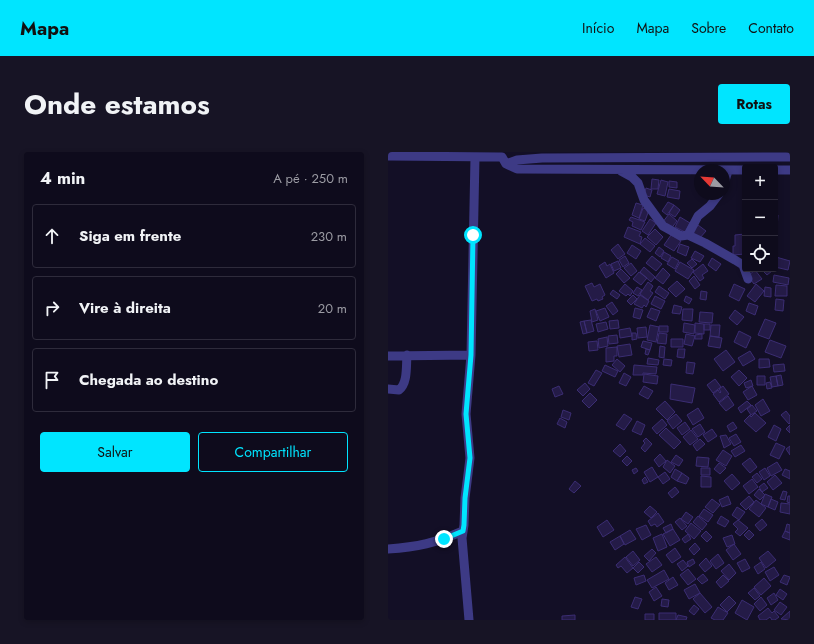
<!DOCTYPE html>
<html lang="pt">
<meta charset="utf-8">
<style>
:root{--surface:#0e0b1c;--page:#171425;--text:#f1f3f6;--muted:#9b9ba3;--line:#2e2b3b;--accent:#00e5ff}
body{margin:0;font-family:Jost,sans-serif;background:var(--page);color:var(--text)}
.controls{position:absolute;right:12px;top:12px;display:grid;overflow:hidden;border-radius:4px;box-shadow:0 2px 6px #0003}
.controls button{width:36px;height:36px;display:grid;place-items:center;padding:0;border:0;border-bottom:1px solid var(--line);background:var(--surface);color:var(--text);font:20px sans-serif}
.compass{position:absolute;left:306px;top:12px;width:36px;height:36px;border-radius:50%;background:var(--surface);box-shadow:0 2px 6px #0003;rotate:295deg}
.stop{position:absolute;width:12px;height:12px;margin:-9px;border:3px solid #00e5ff;border-radius:50%;background:#fff}
.stop.end{background:#00e5ff;border-color:#fff;box-shadow:0 1px 4px #0008}
.list{margin:0;padding:0;list-style:none}
h2{display:flex;justify-content:space-between;align-items:center;height:52px;margin:0;padding:0 16px;font-size:17px}
h2 small{font-size:13px;font-weight:400;color:var(--muted)}
.list li{display:grid;grid-template-columns:26px 1fr auto;gap:12px;align-items:center;box-sizing:border-box;height:64px;margin:0 8px 8px;padding:0 8px;border:1px solid var(--line);border-radius:4px}
.list b{display:block;font-size:15px;white-space:nowrap}
.list em{font-size:13px;font-style:normal;color:var(--muted)}
.actions{display:flex;gap:8px;padding:12px 16px}
.actions a{flex:1;padding:9px 0;border:1px solid var(--accent);border-radius:4px;text-align:center;font-size:14px;color:var(--accent)}
.actions .main{background:var(--accent);color:#111}
.icon{flex:none;width:22px;height:22px;fill:none;stroke:currentColor;stroke-width:2;stroke-linecap:round;stroke-linejoin:round}
.map{position:relative;flex:none;width:402px;height:468px;overflow:hidden;border-radius:4px}
header{display:flex;align-items:center;gap:24px;box-sizing:border-box;height:56px;padding:0 20px;background:var(--accent);color:#111}
header strong{font-size:19px}
nav{display:flex;gap:22px;margin-inline-start:auto;font-size:14px}
.intro{display:flex;align-items:center;justify-content:space-between;box-sizing:border-box;height:96px;padding:0 24px}
h1{margin:0;font-size:28px}
.button{padding:10px 18px;border-radius:4px;background:var(--accent);color:#111;font-size:14px;font-weight:700}
main{display:flex;gap:24px;padding:0 24px}
aside{flex:1;background:var(--surface);border-radius:4px;box-shadow:0 2px 6px #0003}
.map>svg:first-child{display:block}
</style>
<header>
<strong>Mapa</strong>
<nav><a>Início</a><a>Mapa</a><a>Sobre</a><a>Contato</a></nav>
</header>
<div class="intro"><h1>Onde estamos</h1><a class="button">Rotas</a></div>
<main>
<aside>
<h2>4 min<small>A pé · 250 m</small></h2>
<ul class="list">
<li><svg class="icon" aria-label="ahead" viewBox="0 0 24 24"><path d="M12 20V5M6 11l6-6 6 6"/></svg><div><b>Siga em frente</b></div><em>230 m</em></li>
<li><svg class="icon" aria-label="right" viewBox="0 0 24 24"><path d="M7 20v-9h11M14 6l5 5-5 5"/></svg><div><b>Vire à direita</b></div><em>20 m</em></li>
<li><svg class="icon" aria-label="arrive" viewBox="0 0 24 24"><path d="M6 21V4h12l-3 4 3 4H6"/></svg><div><b>Chegada ao destino</b></div></li>
</ul>
<div class="actions"><a class="main">Salvar</a><a>Compartilhar</a></div>
</aside>
<div class="map">
<svg width="402" height="468" viewBox="0 0 402 468">
<rect width="100%" height="100%" fill="#130f26"/>
<path fill="#241b47" stroke="#3b2d73" d="M264 27 271 28 270 37H263Z
M273 28 280 30 277 44 269 42Z
M281 29 289 30V36L281 35Z
M258 36 264 38 262 45 256 43Z
M281 37 292 39 291 47 279 45Z
M280 50 286 53 279 63 274 59Z
M248 51 255 53 251 66 244 63Z
M286 53 292 58 287 65 281 61Z
M255 56 261 58 257 69 251 67Z
M281 62 289 69 282 78 274 71Z
M387 63H390L388 90H387Z
M243 65 257 70 253 78 244 74 245 70 241 68Z
M292 65 302 71 297 80 287 75Z
M262 67 268 71 260 83 254 79Z
M310 73 318 79 311 87 304 81Z
M240 75 253 80 251 84 254 85 252 92 236 85Z
M267 77 275 85 268 93 259 85Z
M357 82V102L345 103V94H347V83Z
M283 83 293 89 286 99 276 93Z
M257 86 267 94 262 100 252 92Z
M230 92 237 102 230 107 223 98Z
M292 92 301 95 298 104 289 100Z
M244 93 253 99 248 107 239 101Z
M271 95 276 99 272 105 267 101Z
M307 99 316 104 312 110 303 106Z
M276 100 283 104 280 110 273 106Z
M237 104 241 111 235 115 231 108Z
M264 104 274 112 268 119 258 111Z
M284 105 291 109 287 117 279 112Z
M388 105 402 109 400 118 387 115Z
M324 106 333 112 328 119 320 113Z
M304 107 309 112 304 116 299 111Z
M230 109 233 116 226 119 223 112Z
M217 110 219 114 222 112 226 121 218 126 211 114Z
M292 110 306 118 300 127 287 119Z
M243 111 249 119 243 124 236 116Z
M315 112 320 119 314 123 316 126 312 129 305 120Z
M256 115 267 125 263 130 252 120Z
M275 116 282 123 275 132 267 126Z
M233 117 242 126 236 131 228 122Z
M373 117H382L384 119 379 123Z
M367 118 374 127 366 132 360 124Z
M251 120 259 126 253 133 245 127Z
M386 123 401 126 400 133 385 130Z
M306 124 312 133 307 137 301 129Z
M289 129 297 137 288 145 280 137Z
M260 130 265 134 262 139 265 141 260 148 252 142Z
M204 131 206 135 212 132 217 143 214 145 215 147 210 149 209 147 204 149 197 134Z
M237 132 245 139 242 144 240 142 238 144 231 139Z
M346 132 357 137 351 149 341 144Z
M368 132 376 139 367 150 359 144Z
M388 133 399 134V144H387Z
M271 134 281 141 277 147 267 140Z
M249 135 254 138 250 144 245 141Z
M377 135 383 136V145L376 144Z
M225 138 232 143 229 147 222 142Z
M313 139 319 140 318 148 312 147Z
M245 143 249 147 243 153 239 149Z
M252 143 261 149 258 155 256 153 254 156 246 152Z
M267 144 277 149 273 157 263 152Z
M298 144 304 147 301 152 296 149Z
M388 147 396 148 395 159 387 158Z
M224 150 230 159 225 163 218 154Z
M361 151 370 154 367 163 358 159Z
M286 153 294 155 292 162 284 161Z
M217 156 221 165 212 169 208 159Z
M247 156 255 158 252 167 245 165Z
M263 156 272 159 268 169 259 165Z
M207 157 210 168 204 170 202 159Z
M295 157H305L304 169 294 168Z
M347 158 356 165 349 173 341 166Z
M312 160 325 161 324 171 311 170Z
M377 167 388 171 381 187 370 183Z
M203 168 206 179 199 181 196 169Z
M230 168 231 176 222 177 221 169Z
M196 169 199 181 195 182 192 170Z
M218 170 220 177 210 180 208 172Z
M296 171 307 173 306 182 295 180Z
M307 171 316 172V182L307 181Z
M316 172H322V178H316Z
M262 173 271 175 268 190 259 188Z
M323 173H332L331 185 322 184Z
M271 174H280V180H271Z
M258 175 259 185 250 186 249 176Z
M242 176 244 184 232 186 231 178Z
M351 179 363 185 358 196 346 190Z
M244 181H248L249 187 244 188Z
M271 181 279 182 278 192 269 191Z
M298 182 307 184 304 194 296 192Z
M314 182V187H307V183Z
M229 183 230 191 221 192 220 184Z
M322 184 334 186 332 196 320 194Z
M219 185 220 194 211 196 210 187Z
M283 187H295V195H283Z
M382 188 398 194 393 206 377 200Z
M209 189 210 198 201 199 200 190Z
M255 189 264 191 262 198 253 195Z
M242 192 244 203 231 205 229 194Z
M272 194 277 195 276 206 271 205Z
M229 195V204H226V209L218 210V196Z
M258 197 262 198 260 203 257 202Z
M290 197H297L296 206 289 205Z
M338 198 347 210 335 219 326 207Z
M362 199 367 207 355 214 350 206Z
M260 206 271 208 270 213 259 212Z
M229 207 237 214 232 220 224 213Z
M276 207 284 208 283 214 275 213Z
M371 207H381L382 215 371 216Z
M299 210 307 211 305 222 298 221Z
M396 212 397 219 386 220 385 213Z
M217 213 230 219 227 225 214 219Z
M246 213 269 215 268 222 255 221V223H245Z
M208 218 214 221 206 234 200 231Z
M351 218 359 226 351 234 343 225Z
M236 221 243 225 238 234 231 231Z
M256 222 270 224 269 232 255 230Z
M393 223 395 233 390 234 388 224Z
M369 224H377V233H369Z
M388 224 390 234 384 235 382 225Z
M327 227 333 235 325 241 319 233Z
M363 228 365 234 358 236 356 231Z
M382 230 384 236 379 237 378 231Z
M197 231 202 237 195 244 189 238Z
M283 232 307 236 304 251 282 247Z
M171 234 175 242 167 245 164 237Z
M256 234 265 239 260 247 251 242Z
M335 234 341 242 331 250 325 242 330 238 332 241 333 240 331 237Z
M364 234 369 243 360 248 355 240Z
M202 241 209 248 201 256 194 249Z
M340 244 346 253 338 259 331 251Z
M375 247 382 259 373 264 367 253Z
M277 249 287 260 279 268 268 257Z
M359 249 363 253 353 261 350 256Z
M364 253 369 259 363 263 359 257Z
M310 256 316 266 305 273 299 263Z
M175 258 183 261 181 268 173 265Z
M398 259 402 264V271L401 272 393 263Z
M367 261 378 271 368 280 356 269 362 263 363 265Z
M236 262 244 267 236 278 228 273Z
M288 262 294 269 285 277 279 269Z
M172 266 179 270 177 276 169 272Z
M274 267 279 273 269 282 264 276Z
M249 269 257 273 253 283 244 279Z
M297 270 302 277 294 283 289 276Z
M345 270 349 276 342 280 339 274Z
M312 272 317 280 310 285 304 277Z
M386 273 393 277 388 289 380 285Z
M402 273V281L398 277Z
M278 276 293 290 286 297 271 283Z
M324 277 329 284 320 290 315 283Z
M303 278 310 287 302 293 295 285Z
M348 282 353 290 346 294 341 286Z
M338 283 343 292 336 296 332 284Z
M258 286 264 292 257 300 253 296 257 291 255 289Z
M312 287 317 292 309 299 305 293Z
M388 291 397 295 391 307 382 303Z
M232 292 238 299 232 305 225 299Z
M353 293 357 299 347 305 343 299Z
M402 294V303L398 297Z
M335 298 344 304 338 314 328 308Z
M272 302 278 309 271 315 266 308Z
M288 303 295 308 291 314 283 310Z
M239 304 244 309 239 314 234 309Z
M309 305 321 306 320 315 308 314Z
M362 306 369 315 362 321 354 312Z
M279 308 287 314 282 321 275 315Z
M389 310 394 318 383 324 379 316Z
M331 311 338 316 332 322 326 317Z
M264 315 270 325 262 330 256 320Z
M248 316 250 319 246 322 244 318Z
M313 316H322V323H313Z
M377 316 382 324 376 328 371 320Z
M287 317 294 321 289 329 283 325Z
M397 317 402 319V327L394 323Z
M277 320 282 327 275 332 270 325Z
M294 321 301 326 298 332 289 329Z
M369 321 374 327 369 331 364 325Z
M344 322 352 331 344 338 336 329Z
M387 323 394 331 385 338 379 330Z
M313 324 323 325V335H313Z
M257 325 260 330 256 332 254 328Z
M364 327 370 335 361 342 355 334Z
M187 329 193 334 186 341 181 337Z
M376 331 380 336 374 340 371 335Z
M287 335 291 340 284 346 280 341Z
M371 337 377 343 372 348 366 343Z
M395 339 399 340 397 348 392 347Z
M377 342 384 345 380 355 373 352Z
M340 344 343 352 334 355 331 348Z
M361 344 366 350 358 358 352 352Z
M400 344H402V351L399 350Z
M324 347 332 353 325 361 317 355Z
M383 347 390 350 387 358 380 355Z
M368 348 378 356 371 365 361 357Z
M393 351 402 352V362L392 360Z
M262 354 269 360 263 366 256 360Z
M349 355 357 360 351 368 344 363Z
M316 357 325 363 320 370 311 364Z
M298 360 305 365 300 372 293 367Z
M270 361 276 370 269 375 267 372 263 374 260 369Z
M310 364 319 372 314 378 305 370Z
M333 364 341 369 337 375 329 371Z
M292 366 299 374 294 378 287 370Z
M374 367 379 373 372 379 367 373Z
M219 368 226 378 215 385 209 375Z
M350 368 360 376 352 384 347 380 350 377 345 372Z
M303 371 313 379 306 387 297 379Z
M283 372 285 377 278 381 275 376Z
M399 372 402 373V381L397 379Z
M258 373 263 383 254 388 248 377Z
M285 377 292 388 282 394 275 382Z
M242 378 248 387 237 393 232 384Z
M361 378 366 383 361 388 356 383Z
M318 379 324 385 319 390 313 384Z
M397 379 402 381V388L394 385Z
M274 382 279 395 270 399 265 386Z
M300 382 303 387 297 391 294 387Z
M344 383 347 392 339 395 335 386Z
M232 384 236 392 227 398 222 390Z
M307 391 312 397 306 403 301 397Z
M346 392 353 402 345 408 338 398Z
M287 396 293 405 284 411 278 403Z
M264 397 268 401 261 409 256 404Z
M245 399 252 408 245 414 238 405Z
M380 399 388 408 378 416 371 406Z
M330 402 336 411 328 417 322 409Z
M237 405 245 416 239 421 233 414 230 416 228 413Z
M268 405 274 413 264 420 258 412Z
M318 406 324 414 317 420 311 413Z
M305 407 307 411 301 415 299 410Z
M357 407 362 416 354 420 349 411Z
M295 408 300 414 294 419 289 412Z
M251 410 256 415 250 421 245 416Z
M373 410 377 417 370 422 366 415Z
M341 412 348 421 341 428 333 419Z
M386 415 391 423 382 429 377 420Z
M300 417 308 427 300 433 292 423Z
M276 418 281 427 264 436 259 428Z
M315 422 320 428 314 432 309 427Z
M256 423 258 429 248 433 246 426Z
M335 423 341 429 333 436 328 430Z
M396 423 402 425 399 433 392 430Z
M285 425 290 433 281 438 277 431Z
M376 426 383 434 373 443 366 435Z
M307 432 312 441 301 447 296 438Z
M268 435 274 444 266 449 261 440Z
M366 436 372 444 367 448 360 441Z
M392 437 399 442 395 448 388 443Z
M312 441 324 455 317 461 305 447Z
M386 441 390 448 383 453 379 446Z
M341 444 348 451 339 460 332 453Z
M247 445 254 447 250 457 243 455Z
M373 445 379 453 372 459 366 452Z
M274 447 281 448 280 455 273 454Z
M354 448 366 455 359 468 347 461Z
M392 450 399 455 393 463 386 458Z
M306 453 311 457 306 463 301 459Z
M330 455 340 461 335 468H327L323 466Z
M380 456 384 461 386 459 391 465 387 468H384L382 465 378 468H372L370 464Z
M402 459V468L393 467Z
M271 461H288V468H271Z
M257 462H266V468H257Z
M187 463V468H174V464Z
M290 463 299 465 298 468H288Z"/>
<g fill="none" stroke-linecap="round" stroke-linejoin="round">
<path stroke="#3d3a85" stroke-width="9" d="M0 4 114 5 118 12 129 17 357 18
M118 12 129 8 154 6 402 5
M387 18H402
M233 19 244 25 250 31 256 48 275 74 293 84 300 83 317 91 347 108 355 113 360 127
M336 32 340 19 342 18
M300 83 310 64 322 54 331 42
M0 204 83 203
M0 237 11 238C20 231 18 214 19 203
M0 397C30 395 47 391 75 379
M81 468 74 386 76 373 77 346 82 306 78 262 83 203 87 5"/>
</g>
<g fill="none" stroke-linecap="round" stroke-linejoin="round">
<path stroke="#00e5ff" stroke-width="5" d="M56 387 75 379 76 373 77 346 82 306 78 262 83 203 85 83"/>
</g>
</svg>
<div class="controls">
<button>+</button>
<button>−</button>
<button><svg class="icon" aria-label="locate" viewBox="0 0 24 24"><circle cx="12" cy="12" r="6"/><path d="M12 2v4M12 18v4M2 12h4M18 12h4"/></svg></button>
</div>
<svg class="compass" viewBox="-18 -18 36 36"><path d="M0-13l5 13h-10z" fill="#e53935"/><path d="M0 13l5-13h-10z" fill="#9b9ba3"/></svg>
<div class="stop" style="left:85px;top:83px"></div>
<div class="stop end" style="left:56px;top:387px"></div>
</div>
</main>
